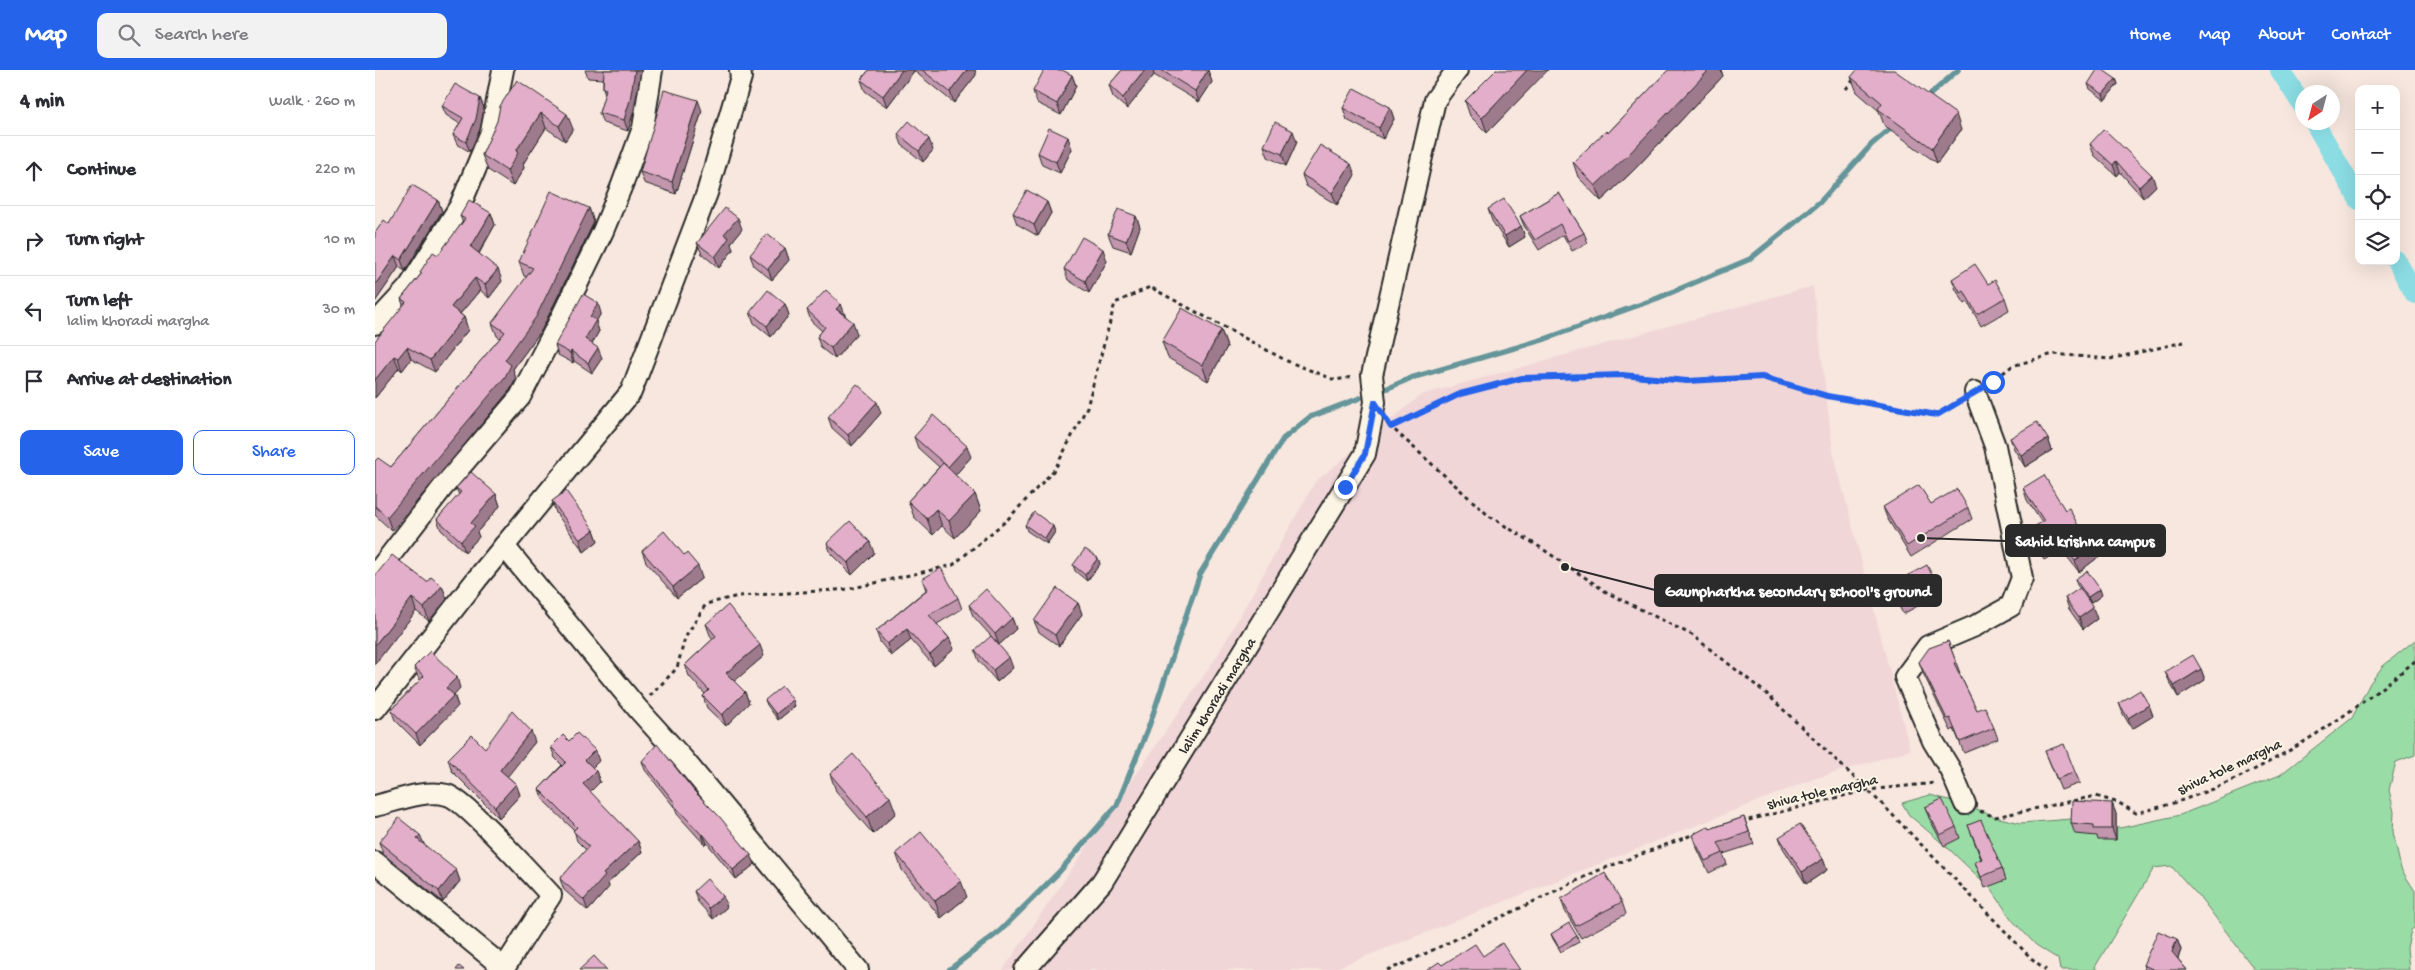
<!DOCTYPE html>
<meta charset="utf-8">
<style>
:root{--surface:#fff;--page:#f2f2f3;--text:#2b2b33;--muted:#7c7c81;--line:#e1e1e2;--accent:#2563eb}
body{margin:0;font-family:"Gochi Hand",sans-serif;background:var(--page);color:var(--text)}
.controls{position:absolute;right:15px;top:15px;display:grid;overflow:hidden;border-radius:10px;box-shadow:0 5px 20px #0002}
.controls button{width:45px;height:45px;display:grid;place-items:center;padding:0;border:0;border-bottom:1px solid var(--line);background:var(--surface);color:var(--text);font:25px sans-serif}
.compass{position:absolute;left:1920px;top:15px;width:45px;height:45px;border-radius:50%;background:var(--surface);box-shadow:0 5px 20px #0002;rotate:216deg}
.stop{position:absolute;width:15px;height:15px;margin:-11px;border:4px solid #2563eb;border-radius:50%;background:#fff}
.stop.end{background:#2563eb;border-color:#fff;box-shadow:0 1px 5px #0008}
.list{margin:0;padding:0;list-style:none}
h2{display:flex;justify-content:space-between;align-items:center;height:65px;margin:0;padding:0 20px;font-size:21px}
h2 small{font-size:16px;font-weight:400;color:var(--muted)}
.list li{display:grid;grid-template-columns:32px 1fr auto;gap:15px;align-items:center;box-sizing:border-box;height:70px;padding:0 20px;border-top:1px solid var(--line)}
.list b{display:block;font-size:19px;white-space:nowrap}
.list p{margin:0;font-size:16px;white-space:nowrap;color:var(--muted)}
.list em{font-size:16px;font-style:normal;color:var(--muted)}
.actions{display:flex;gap:10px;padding:15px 20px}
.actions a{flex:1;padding:11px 0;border:1px solid var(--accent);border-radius:10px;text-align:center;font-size:18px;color:var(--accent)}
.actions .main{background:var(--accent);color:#fff}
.icon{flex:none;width:28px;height:28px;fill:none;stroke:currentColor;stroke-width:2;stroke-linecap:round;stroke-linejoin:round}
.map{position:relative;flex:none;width:2040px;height:900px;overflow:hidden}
header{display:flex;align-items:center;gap:30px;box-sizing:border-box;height:70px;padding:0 25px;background:var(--accent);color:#fff}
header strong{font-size:24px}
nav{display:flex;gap:28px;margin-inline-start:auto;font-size:18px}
.search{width:350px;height:45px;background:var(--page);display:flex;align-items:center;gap:12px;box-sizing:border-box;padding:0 18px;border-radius:10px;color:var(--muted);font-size:19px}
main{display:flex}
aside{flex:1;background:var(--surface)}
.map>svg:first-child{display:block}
</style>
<header>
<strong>Map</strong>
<div class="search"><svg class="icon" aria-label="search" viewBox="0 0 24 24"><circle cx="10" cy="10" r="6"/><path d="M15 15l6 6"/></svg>Search here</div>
<nav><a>Home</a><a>Map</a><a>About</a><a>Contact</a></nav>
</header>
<main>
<aside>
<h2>4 min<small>Walk · 260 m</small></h2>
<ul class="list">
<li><svg class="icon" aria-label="ahead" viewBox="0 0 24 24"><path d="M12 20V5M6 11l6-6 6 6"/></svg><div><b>Continue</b></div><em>220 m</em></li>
<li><svg class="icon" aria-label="right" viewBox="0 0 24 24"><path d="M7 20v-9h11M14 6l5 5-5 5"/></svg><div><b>Turn right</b></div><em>10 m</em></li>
<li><svg class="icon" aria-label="left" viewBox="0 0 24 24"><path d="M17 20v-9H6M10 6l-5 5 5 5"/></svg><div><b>Turn left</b><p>lalim khoradi margha</p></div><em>30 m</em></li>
<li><svg class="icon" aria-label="arrive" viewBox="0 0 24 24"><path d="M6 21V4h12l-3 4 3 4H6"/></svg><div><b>Arrive at destination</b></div></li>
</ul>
<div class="actions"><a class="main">Save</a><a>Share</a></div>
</aside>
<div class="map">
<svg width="2040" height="900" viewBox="0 0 2040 900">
<rect width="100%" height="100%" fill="#f7e7df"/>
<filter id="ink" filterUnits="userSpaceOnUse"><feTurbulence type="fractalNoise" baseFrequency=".02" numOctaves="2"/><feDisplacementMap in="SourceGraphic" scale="10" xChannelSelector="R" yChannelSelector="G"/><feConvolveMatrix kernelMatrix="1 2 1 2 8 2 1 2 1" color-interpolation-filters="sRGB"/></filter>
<g filter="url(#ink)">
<path fill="#f1d6d8" d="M1438 216 1458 381 1535 680 1439 709 956 900H628L844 583 940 412 1046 325Z"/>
<path fill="#9adca6" stroke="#628468" d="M2040 570V685L2021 692 2014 720 2019 742 2018 762 2026 799 2040 821V857L2036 860 2032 878 2034 900H1880L1828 831 1796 796 1779 798 1720 897 1722 900H1685L1683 889 1661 875 1637 850 1617 820 1574 779 1534 745 1527 733 1555 725 1590 734 1620 747 1646 753 1696 749 1745 758 1805 745 1905 705 1977 648 1995 613 2008 596Z"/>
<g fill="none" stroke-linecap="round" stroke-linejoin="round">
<path stroke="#659599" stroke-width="5.5" d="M1550 29 1583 0
M1006 321 1036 308 1170 269 1283 228 1375 189 1445 132 1497 74 1520 55
M574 900 625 861 684 802 742 735 774 656 825 504 908 369 935 347 985 328"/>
<path stroke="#8bdce3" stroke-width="20" d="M1905 0 1928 36
M1939 52 1984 130
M2021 190 2040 224"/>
<g stroke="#2b2b2b" stroke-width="24">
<g id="street">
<path d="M0 254 34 217 85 136 116 62 128 0"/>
<path d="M129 476 263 639 308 689 483 900"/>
<path d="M0 505 68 417 145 327 181 258 228 161 247 115 268 58 277 0"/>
<path d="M0 639 102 509 256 322 332 123 366 7 365 0"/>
<path d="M1590 734 1575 699 1558 671 1530 607 1553 576 1600 556 1636 536 1647 508 1620 376 1600 322"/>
<path d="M0 736C21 731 50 719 72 725 89 729 159 807 176 825L128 900"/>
<path d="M0 792 129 898"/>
<path id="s1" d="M650 900 727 812 990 384 1000 332 997 305 1060 30 1082 0"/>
</g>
</g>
<path stroke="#2b2b2b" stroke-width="3" stroke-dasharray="4 4" stroke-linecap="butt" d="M1471 19 1480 8
M1615 313 1637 296 1678 284 1735 289 1809 272
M1014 355 1114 446 1163 476 1233 523 1317 565 1392 624 1507 734 1656 888 1671 900
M1016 357 1085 324 1147 308 1247 305 1312 311 1387 307 1452 326 1561 345 1584 332
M275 626 302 598 310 568 331 534 363 526 474 519 578 495 632 450 680 399 712 337 740 233 775 217 912 291 960 310 978 307
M1605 741 1620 747 1721 726 1744 733 1761 743C1865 720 1959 658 2040 591
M1366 752 1492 720 1561 713
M1012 900 1031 893 1222 801 1322 763"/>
<use href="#street" stroke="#fcf5e5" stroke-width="20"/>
</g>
<path fill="#c296ad" stroke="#2b2b2b" d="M210 0H266L259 40 253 61 228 53 224 43 230 24 228 18V9L213 8Z
M494 0H600L601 5 579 33 539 1 512 37 490 21 486 10Z
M747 0H832L837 12 824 32 779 5 752 39 738 27 734 15Z
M1293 0H1346L1348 6 1259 100 1226 131 1203 107 1198 92 1233 63Z
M697 5 701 16 686 45 662 33 658 21Z
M1476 7 1586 60 1562 93 1509 55 1504 41 1482 22Z
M1741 9 1743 14 1730 30 1715 19 1713 14Z
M142 10 198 59 190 71 171 58 148 94 149 98 138 116 113 100 107 85Z
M1159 14 1112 63 1095 46 1090 31Z
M105 28 109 38 105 59 95 82 82 74 78 65 85 54 71 45 67 36Z
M1015 37 1019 49 1008 69 972 50 968 38Z
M327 41 301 124 269 113 265 102Z
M523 64 558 80 548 92 527 75Z
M922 72 911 96 893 87 889 76Z
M1715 74 1781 116 1768 128 1745 102 1742 106 1719 85Z
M697 79 685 103 667 95 663 83Z
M927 105H980L962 135 931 116Z
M1184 123 1209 163 1213 173 1197 181 1188 165 1164 180 1149 156 1145 146Z
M63 130 67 141 30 201 24 197 0 232 14 154Z
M672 132 676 143 663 166 642 154 638 143Z
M214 138 219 152 166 261 138 299 141 309 135 320 17 461 0 445V391L16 397 125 268 122 266 117 253 152 207 149 206 144 192Z
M1113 139 1146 156 1150 167 1134 177 1117 151Z
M116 143 120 155 104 184 127 211 114 228 105 220 85 244 89 247 93 260 60 302 36 289 27 301 24 298 0 328 28 235 26 229 46 204 45 202 63 185 88 153 85 146Z
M761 146 765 157 756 182 738 176 733 164Z
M367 159 356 173 358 180 344 198 327 184 322 173Z
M410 178 414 190 397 210 379 196 375 185Z
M732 191 714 223 693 210 689 199Z
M1577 209 1613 214 1630 228 1634 240 1606 256 1593 232 1590 234 1581 220Z
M410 234 414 245 396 267 379 253 375 242Z
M466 234 470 245 482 264 460 289 446 278 442 267 447 261 436 251 432 240Z
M226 243 221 252 224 261 217 274 227 288 217 303 199 291 198 293 183 285 180 275Z
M846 260 852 277 833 311 793 288 787 272Z
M506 343 477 376 457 358 453 347Z
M539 367 596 387 580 405 600 424 606 441 580 468 567 456 558 465 539 447 533 431 564 397 543 378Z
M1635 368 1673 369 1677 380 1650 397 1639 379Z
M81 418 121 424 125 436 102 462 104 467 90 482 66 460 62 449 84 425Z
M1648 418 1690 440 1705 459 1722 473 1726 485 1704 502 1687 480 1669 490 1659 471 1655 459 1667 453 1652 430Z
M177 431 219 460 223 471 209 482 181 443Z
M1556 434 1593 438 1597 449 1536 487 1512 448 1508 437Z
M650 455 678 456 680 462 672 474 652 461Z
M452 473 499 483 477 505 456 484Z
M267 481 327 508 302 528 271 492Z
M723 488 725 494 712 511 700 501 698 495Z
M0 506 52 512 67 516 72 529 54 551 41 541 0 594Z
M547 509 583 528 587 539 562 554 574 568 579 579 559 596 536 570 516 586 505 572 501 561 551 520Z
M1700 509 1727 525 1716 533 1702 515Z
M1561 513 1565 524 1528 544 1519 526 1515 515Z
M1690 528 1718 538 1722 549 1708 559 1694 539Z
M703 533 707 544 684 576 664 562 659 551Z
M594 535 637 548 641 559 624 575 598 546Z
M331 554 389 586 359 611 370 622 374 633 351 656 332 638 328 626 330 624 314 606 310 595 338 569 335 565Z
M1573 571 1585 603H1584L1602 640 1619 658 1623 669 1589 683 1579 659 1576 661 1548 603 1544 592Z
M600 580 638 598 622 612 604 591Z
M39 597 85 618 79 624 83 636 45 675 20 650 16 640 45 610 43 607Z
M1826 599 1830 610 1803 627 1795 613 1790 602Z
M390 630 420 636 403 650 392 635Z
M1744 633 1774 635 1778 646 1757 659 1748 644Z
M194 671 224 691 217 698 221 701 225 712 215 722 263 771 267 782 233 813 234 817 213 841 189 820 185 809 211 780 202 771 199 760 168 730 164 719 187 695 180 688 176 677Z
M160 672 132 706 141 714 145 725 124 748 77 701 73 689 110 678Z
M1670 681 1700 702 1705 713 1686 720Z
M267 691 320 722 380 794 361 809 332 773 330 775 302 744 300 738 270 700Z
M455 704 521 743 498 764 461 721Z
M1737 733 1741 744V770H1723L1722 766 1700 764 1696 753Z
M1550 737 1581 757 1585 768 1569 776 1554 748Z
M1369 747 1379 774 1348 784 1352 794 1334 803 1321 776 1317 765Z
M1593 755 1627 798 1631 810 1610 818 1600 792 1606 789Z
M1404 767 1448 789 1452 800 1431 814 1408 778Z
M4 772 81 800 85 811 68 832 8 784Z
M521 783 592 827 566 848 527 800Z
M319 821 352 837 338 849 323 832Z
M1186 829 1247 832 1251 844 1206 868 1190 841Z
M1176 864 1202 866 1204 872 1186 882 1178 869Z
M1802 869 1806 880 1803 889 1812 900H1770L1768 895Z"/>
<path fill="#9e7a8d" stroke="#2b2b2b" d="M260 0H266L259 40 253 61 249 50Z
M527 0H538L539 1 512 37 508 26Z
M592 0H600L601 5 579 33 575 22Z
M770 0H778L779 5 752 39 748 28Z
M833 0 837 12 824 32 820 21Z
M1152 0H1173L1112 63 1107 48Z
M1334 0H1346L1348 6 1259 100 1226 131 1220 116Z
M697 5 701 16 686 45 682 34Z
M1741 9 1743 14 1730 30 1728 24Z
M105 28 109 38 105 59 95 82 91 72Z
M323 30 327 41 301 124 297 112Z
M1015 37 1019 49 1008 69 1004 58Z
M166 43 171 58 148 94 149 98 138 116 132 101 141 81Z
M192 44 198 59 190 71 184 56Z
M1581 44 1586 60 1562 93 1557 78Z
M918 61 922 72 911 96 907 84Z
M693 67 697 79 685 103 681 92Z
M554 69 558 80 548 92 544 81Z
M1741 91 1745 102 1742 106 1738 95Z
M976 94 980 105 962 135 957 123Z
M1777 105 1781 116 1768 128 1764 117Z
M63 130 67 141 30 201 26 190Z
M672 132 676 143 663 166 659 155Z
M214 138 219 152 166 261 138 299 141 309 135 320 17 461 12 447 130 290Z
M116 143 120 155 100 189 96 177Z
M761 146 765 157 756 182 751 171Z
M363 148 367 159 356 173 358 180 344 198 340 187 349 164Z
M1146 156 1150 167 1134 177 1130 166Z
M410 178 414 190 397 210 393 199Z
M728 179 732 191 714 223 710 211Z
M20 186 24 197 0 232V215Z
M123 199 127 211 114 228 110 215Z
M100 208 105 220 80 250 76 237Z
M223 233 226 243 221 252 224 261 214 279 210 269 215 247Z
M410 234 414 245 396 267 392 256Z
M466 234 470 245 461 239Z
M89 247 93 260 60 302 55 290Z
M478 252 482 264 460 289 456 278Z
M846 260 852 277 833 311 827 295Z
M32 277 36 289 27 301 23 288Z
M223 278 227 288 217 303 213 293Z
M196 281 199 291 198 293 195 283Z
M19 286 24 298 0 328V310Z
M502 332 506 343 477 376 473 365Z
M1673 369 1677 380 1650 397 1646 385Z
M592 376 596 387 577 409 573 397Z
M121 424 125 436 102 462 104 467 90 482 86 471 96 453Z
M600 424 606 441 580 468 574 451Z
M561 439 567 456 558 465 552 449Z
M678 456 680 462 672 474 670 469Z
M219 460 223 471 209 482 205 470Z
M495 472 499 483 477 505 473 493Z
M1722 473 1726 485 1704 502 1700 491Z
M723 488 725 494 712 511 710 505Z
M323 496 327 508 302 528 298 517Z
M67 516 72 529 54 551 49 538Z
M1725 519 1727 525 1716 533 1713 527Z
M37 528 41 541 0 594V575Z
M703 533 707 544 684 576 680 565Z
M1718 538 1722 549 1708 559 1704 548Z
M637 548 641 559 624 575 620 564Z
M532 559 536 570 516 586 512 574Z
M574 568 579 579 559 596 555 585Z
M385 575 389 586 355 615 351 603Z
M634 587 638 598 622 612 618 600Z
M1826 599 1830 610 1803 627 1799 616Z
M82 607 85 618 75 629 71 618Z
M370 622 374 633 351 656 347 645Z
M79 625 83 636 45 675 41 664Z
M418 630 420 636 403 650 401 644Z
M1774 635 1778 646 1757 659 1753 648Z
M156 661 160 672 129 711 125 700Z
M220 680 224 691 214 701 210 690Z
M221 701 225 712 212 725 208 714Z
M141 714 145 725 124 748 120 737Z
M515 727 521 743 498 764 492 747Z
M1737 733 1741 744V770L1737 759Z
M328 764 332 773 330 775 327 765Z
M45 765 50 776 42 769Z
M263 771 267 782 233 813 234 817 213 841 209 830 228 804Z
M376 785 380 794 361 809 358 800Z
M1448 789 1452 800 1431 814 1427 802Z
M81 800 85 811 68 832 64 821Z
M586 811 592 827 566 848 560 831Z
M348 826 352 837 338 849 334 838Z
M1802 869 1806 880 1801 893 1797 882Z"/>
<path fill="#e2aec9" stroke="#2b2b2b" d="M229 0H260L255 30 249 50 224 43 231 19 228 18Z
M494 0H527L508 26 486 10Z
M547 0H592L575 22Z
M669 0H687L697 5 682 34 658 21Z
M747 0H770L748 28 734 15Z
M786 0H833L820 21Z
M1121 0H1152L1107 48 1090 31Z
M1293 0H1334L1253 85 1220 116 1198 92 1231 61 1233 63Z
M1482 0H1519L1581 44 1557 78 1503 39 1507 33 1476 7Z
M1722 0H1728L1741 9 1728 24 1713 14Z
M142 10 192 44 184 56 166 43 141 81 143 83 132 101 107 85 122 51 125 36Z
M80 14 105 28 101 49 91 72 78 65 88 48 67 36Z
M979 18 1015 37 1004 58 968 38Z
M289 20 323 30 297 112 265 102Z
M534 51 554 69 544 81 523 64Z
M900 52 918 61 907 84 889 76Z
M674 58 693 67 681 92 663 83Z
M1729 59 1777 105 1764 117 1741 91 1738 95 1715 74Z
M945 75 976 94 957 123 927 105Z
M37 115 63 130 26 190 20 186 0 215V163L9 150 14 154Z
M652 120 672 132 659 155 638 143Z
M176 121 214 138 161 247 130 290 136 295 130 307 12 447 0 436V391L3 388 16 397 130 262 117 253 158 198 144 192Z
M1184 123 1209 163 1193 171 1185 154 1160 170 1145 146Z
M1129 129 1146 156 1130 166 1113 139Z
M94 130 116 143 96 177 123 199 110 215 100 208 76 237 89 247 55 290 32 277 23 288 19 286 0 310V271L31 232 26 229 47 203 45 202 58 182 63 185 90 149 85 146Z
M350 138 363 148 349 164 354 168 340 187 322 173Z
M743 139 761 146 751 171 733 164Z
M392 164 410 178 393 199 375 185Z
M707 167 728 179 710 211 689 199Z
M1600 194 1613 214 1620 210 1630 228 1602 244 1589 221 1586 223 1577 209Z
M393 220 410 234 392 256 375 242Z
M451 220 466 234 461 239 478 252 456 278 442 267 450 257 432 240Z
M208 224 223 233 215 247 221 250 210 269 223 278 213 293 196 281 195 283 180 275Z
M807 238 846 260 827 295 787 272Z
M482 314 502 332 473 365 453 347Z
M558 345 592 376 573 397 539 367Z
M1662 352 1673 369 1646 385 1635 368Z
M568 393 600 424 574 451 561 439 552 449 533 431Z
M96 402 121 424 96 453 100 456 86 471 62 449 86 422 81 418Z
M1669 405 1690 440 1694 438 1705 459 1709 457 1722 473 1700 491 1683 469 1665 479 1655 459 1669 451 1648 418Z
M1544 415 1556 434 1582 419 1593 438 1532 476 1508 437Z
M191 421 219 460 205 470 177 431Z
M659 442 678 456 670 469 650 455Z
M475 451 495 472 473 493 452 473Z
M289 461 309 485 312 483 323 496 298 517 267 481Z
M710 479 723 488 710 505 698 495Z
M17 485 52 512 56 507 67 516 49 538 37 528 0 575V506Z
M1552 495 1561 513 1524 533 1515 515Z
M566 498 583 528 554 545 574 568 555 585 532 559 512 574 501 561 553 519 547 509Z
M1712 501 1725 519 1713 527 1700 509Z
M682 518 703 533 680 565 659 551Z
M1705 518 1718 538 1704 548 1690 528Z
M611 519 637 548 620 564 594 535Z
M353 535 385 575 351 603 370 622 347 645 328 626 334 620 310 595 341 566 331 554Z
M616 566 634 587 618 600 600 580Z
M1573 571 1581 592 1579 593 1602 640 1610 637 1619 658 1585 672 1575 648 1572 649 1544 592 1554 578Z
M55 581 82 607 71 618 79 625 41 664 16 640 49 606 39 597Z
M1818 585 1826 599 1799 616 1790 602Z
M407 616 418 630 401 644 390 630Z
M1765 620 1774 635 1753 648 1744 633Z
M137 641 156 661 125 700 141 714 120 737 73 689 97 665 110 678Z
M202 663 220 680 210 690 221 701 208 714 263 771 228 804 230 806 209 830 185 809 214 776 198 761 202 757 164 719 191 692 176 677 188 665 194 671Z
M282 674 320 722 344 746 376 785 358 800 328 764 327 765 299 735 300 733 267 691Z
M1689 674 1700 702 1682 709 1670 681Z
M478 684 515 727 492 747 455 704Z
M1567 729 1581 757 1565 765 1550 737Z
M1697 731 1737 733V759H1719V755L1696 753Z
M1369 747 1374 762 1343 773 1348 783 1330 791 1317 765 1334 756 1335 759Z
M24 748 45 765 42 769 81 800 64 821 4 772Z
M1606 750 1627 798 1606 807 1600 792 1607 789 1593 755Z
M1425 754 1448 789 1427 802 1404 767Z
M546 762 586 811 560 831 521 783Z
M1230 803 1247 832 1201 856 1186 829Z
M332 809 348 826 334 838 319 821Z
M1194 853 1202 866 1184 877 1176 864Z
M1783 861 1802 869 1797 882 1812 900H1780L1768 895Z
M1127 873 1145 900H1052L1064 892 1067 895 1100 874 1108 886Z
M219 886 232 900H204Z
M84 896 89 900H81Z"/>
</g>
<g fill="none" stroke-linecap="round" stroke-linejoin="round" filter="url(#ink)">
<path stroke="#2563eb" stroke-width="6" d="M970 417 990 384 1000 332 1016 357 1085 324 1147 308 1247 305 1312 311 1387 307 1452 326 1562 345 1618 312"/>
</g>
<g text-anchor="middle" stroke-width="4" stroke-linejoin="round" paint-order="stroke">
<g font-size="15" fill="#2b2b2b" stroke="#fcf5e5">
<text dy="5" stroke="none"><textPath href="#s1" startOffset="336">lalim khoradi margha</textPath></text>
<text transform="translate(1854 696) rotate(-25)" y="5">shiva tole margha</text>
<text transform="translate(1447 721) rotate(-13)" y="5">shiva tole margha</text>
</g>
</g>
<path fill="none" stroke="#2b2b2b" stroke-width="2" d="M1546 468L1631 471M1190 497L1280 520"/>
<g fill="#2b2b2b" stroke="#fcf5e5" stroke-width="2">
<circle cx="1546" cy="468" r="5"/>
<circle cx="1190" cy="497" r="5"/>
</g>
<g fill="#2b2b2b" stroke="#2b2b2b" stroke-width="2">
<rect x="1631" y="455" width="159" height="31" rx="5"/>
<rect x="1280" y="505" width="286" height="31" rx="5"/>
</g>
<g font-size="16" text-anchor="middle" font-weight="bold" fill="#fff">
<text x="1710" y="476">Sahid krishna campus</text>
<text x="1423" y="526">Gaunpharkha secondary school's ground</text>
</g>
</svg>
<div class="controls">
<button>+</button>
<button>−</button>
<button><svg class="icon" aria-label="locate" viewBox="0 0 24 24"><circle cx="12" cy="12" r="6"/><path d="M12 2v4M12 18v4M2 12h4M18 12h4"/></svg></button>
<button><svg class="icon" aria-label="layers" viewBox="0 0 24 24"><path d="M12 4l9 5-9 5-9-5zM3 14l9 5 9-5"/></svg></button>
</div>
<svg class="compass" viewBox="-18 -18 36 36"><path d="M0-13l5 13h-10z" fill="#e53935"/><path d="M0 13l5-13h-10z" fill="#7c7c81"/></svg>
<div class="stop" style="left:1618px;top:312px"></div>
<div class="stop end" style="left:970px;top:417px"></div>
</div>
</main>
